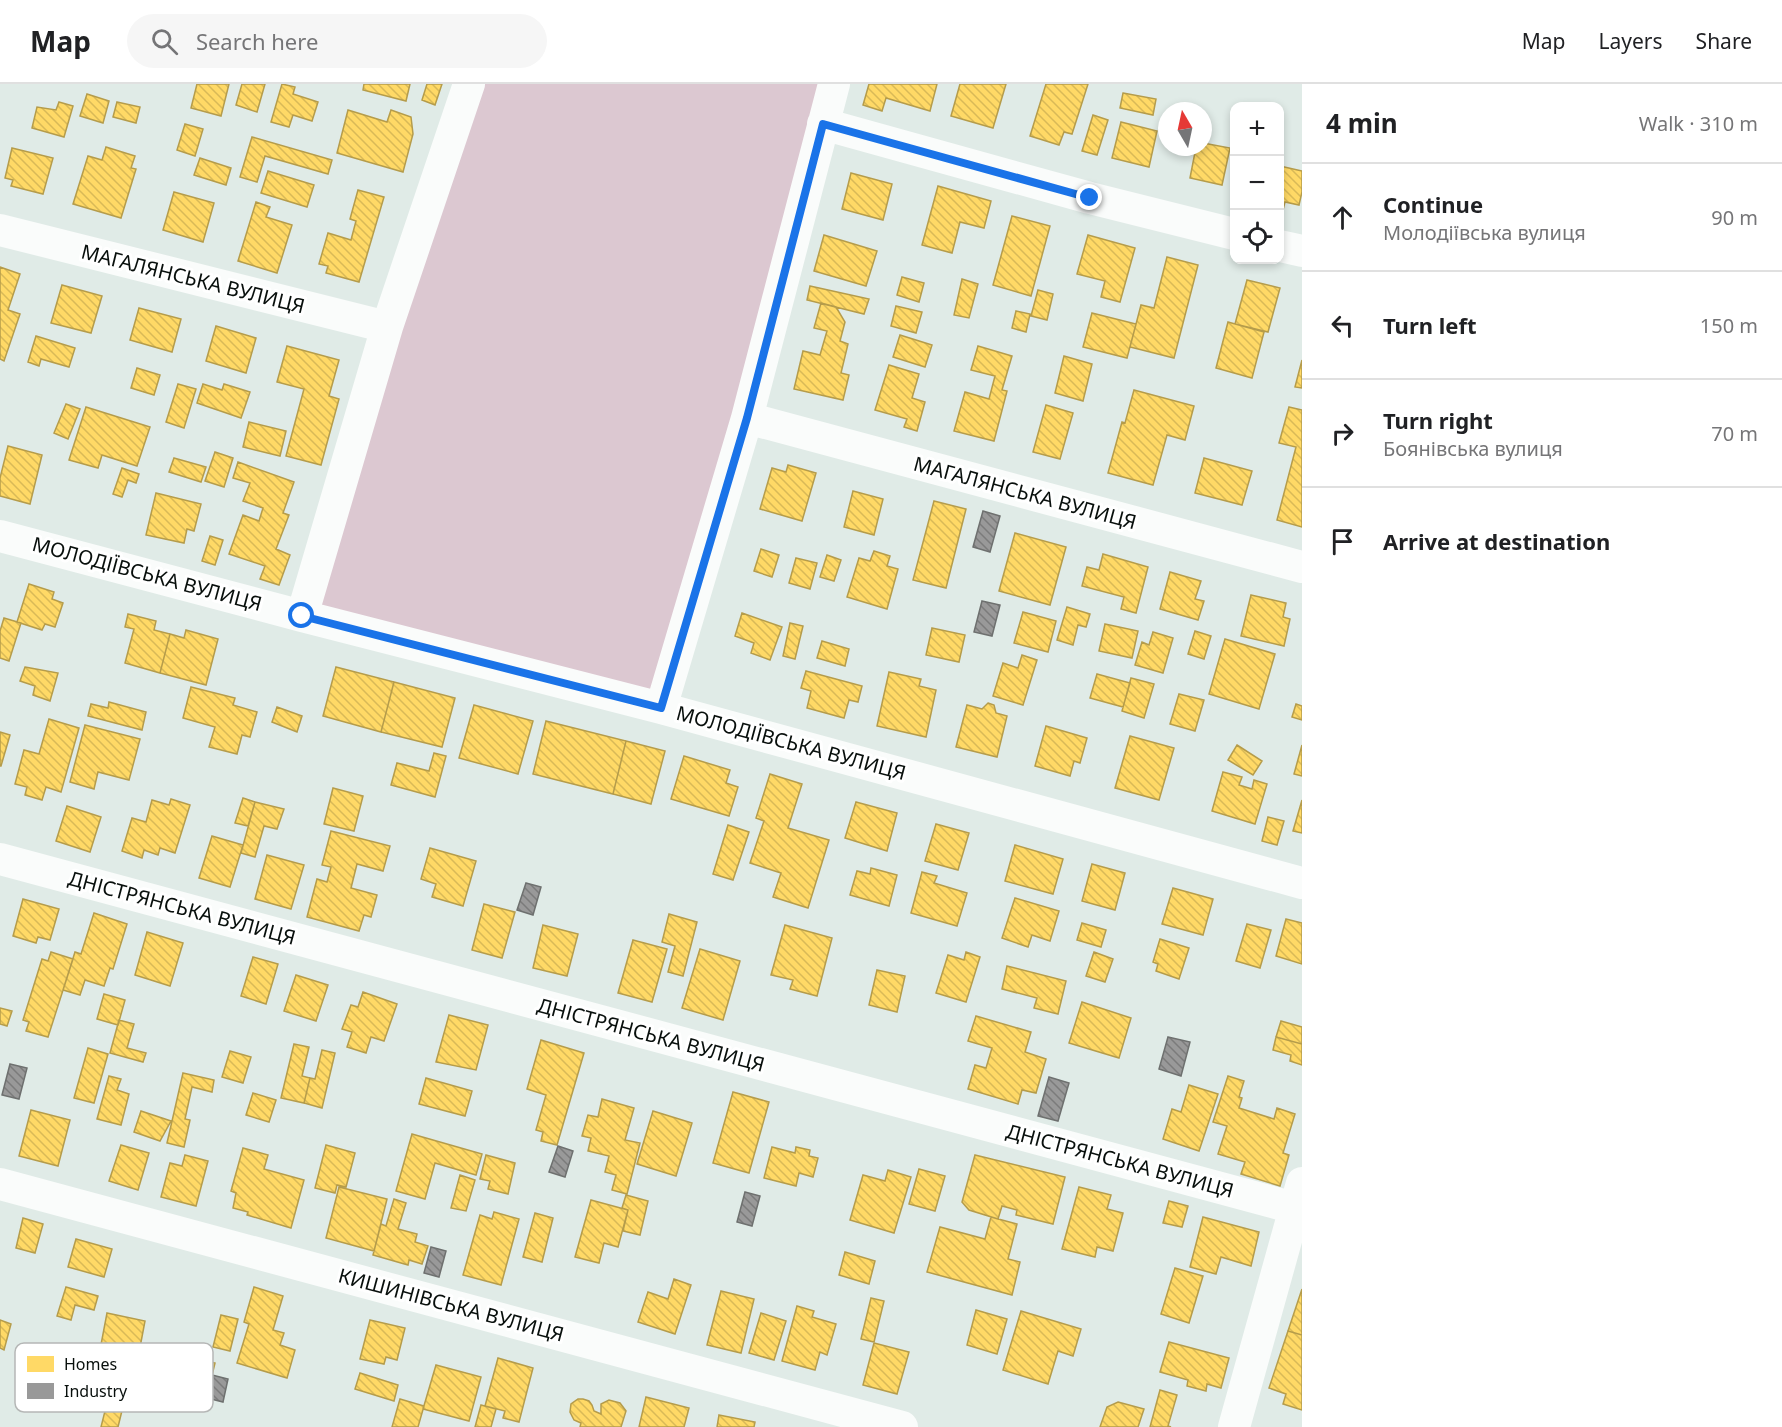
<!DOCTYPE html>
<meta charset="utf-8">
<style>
:root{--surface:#fff;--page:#f6f6f6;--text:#202124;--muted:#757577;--line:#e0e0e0}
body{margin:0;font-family:"Noto Sans",sans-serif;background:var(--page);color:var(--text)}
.controls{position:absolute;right:18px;top:18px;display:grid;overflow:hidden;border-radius:12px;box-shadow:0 3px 9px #0003}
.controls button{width:54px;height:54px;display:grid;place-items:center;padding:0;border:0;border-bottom:2px solid var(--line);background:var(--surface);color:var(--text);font:30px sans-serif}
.compass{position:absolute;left:1158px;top:18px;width:54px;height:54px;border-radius:50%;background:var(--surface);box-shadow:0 3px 9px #0003;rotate:351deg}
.stop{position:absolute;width:18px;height:18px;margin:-14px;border:4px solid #1a73e8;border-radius:50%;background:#fff}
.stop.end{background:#1a73e8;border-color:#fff;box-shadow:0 2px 6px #0008}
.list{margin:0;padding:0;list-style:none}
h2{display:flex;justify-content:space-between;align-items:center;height:78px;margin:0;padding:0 24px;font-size:26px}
h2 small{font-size:20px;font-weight:400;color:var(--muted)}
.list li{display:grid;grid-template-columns:39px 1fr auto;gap:18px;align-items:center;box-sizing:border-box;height:108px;padding:0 24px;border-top:2px solid var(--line)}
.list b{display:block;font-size:22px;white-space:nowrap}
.list p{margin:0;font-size:20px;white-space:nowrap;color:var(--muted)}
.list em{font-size:20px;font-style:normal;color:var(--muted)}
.icon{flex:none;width:33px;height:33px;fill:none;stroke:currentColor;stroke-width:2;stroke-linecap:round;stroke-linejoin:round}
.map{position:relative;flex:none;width:1302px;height:1343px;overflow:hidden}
header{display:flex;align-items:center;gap:36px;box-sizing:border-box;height:84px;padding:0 30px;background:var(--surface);border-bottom:2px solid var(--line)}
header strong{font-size:28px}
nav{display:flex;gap:33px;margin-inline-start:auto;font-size:21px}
.search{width:420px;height:54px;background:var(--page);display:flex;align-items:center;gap:15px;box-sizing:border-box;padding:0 21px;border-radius:33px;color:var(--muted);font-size:22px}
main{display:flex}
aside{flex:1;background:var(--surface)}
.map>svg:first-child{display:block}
</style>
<header>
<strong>Map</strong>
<div class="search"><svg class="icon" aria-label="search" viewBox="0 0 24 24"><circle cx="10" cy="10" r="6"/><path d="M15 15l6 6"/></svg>Search here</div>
<nav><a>Map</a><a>Layers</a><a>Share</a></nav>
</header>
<main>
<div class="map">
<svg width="1302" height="1343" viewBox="0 0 1302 1343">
<defs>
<pattern id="homes-back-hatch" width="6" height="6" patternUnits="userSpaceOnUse" patternTransform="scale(1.5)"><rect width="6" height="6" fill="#ffd966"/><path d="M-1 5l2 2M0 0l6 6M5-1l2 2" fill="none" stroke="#d9b957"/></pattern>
<pattern id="industry-back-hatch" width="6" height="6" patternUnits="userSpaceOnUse" patternTransform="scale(1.5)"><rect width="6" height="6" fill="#999"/><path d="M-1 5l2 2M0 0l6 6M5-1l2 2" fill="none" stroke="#7b7b7b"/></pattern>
</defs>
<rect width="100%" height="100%" fill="#e0ebe7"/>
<path fill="#dcc8d1" d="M469 0H835L661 625 301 532Z"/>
<path fill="url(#homes-back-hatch)" stroke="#b59c4b" stroke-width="1.5" d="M197 0H229L221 32 191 24Z
M242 0H265L257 28 236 21Z
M282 0 295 3 293 10 318 18 312 37 293 31 289 43 271 38Z
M364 0H410L406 17 363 6Z
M427 0H442L435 21 422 16Z
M869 0H937L930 27 886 14 882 27 863 21Z
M960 0H1006L993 44 951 32Z
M1046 0H1088L1072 50 1064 48 1059 61 1030 52Z
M1123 9 1156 15 1153 31 1120 24Z
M87 10 109 17 103 39 80 32Z
M59 18 73 22 64 53 32 44 37 23 56 26Z
M117 18 140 23 136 39 113 33Z
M348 26 387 38 391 26 411 33 413 50 403 88 337 69Z
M1093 31 1108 36 1097 71 1082 67Z
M1121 38 1157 47 1149 83 1112 74Z
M185 40 203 45 195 72 177 66Z
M252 53 332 76 328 90 265 72 257 98 240 93Z
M1203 59 1230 64 1222 101 1190 94 1196 63H1203Z
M106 63 135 72 131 84 136 85 121 134 73 120 88 72 102 76Z
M12 64 53 74 43 110 11 102 13 96 5 94Z
M200 74 231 84 226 101 194 91Z
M1280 82 1302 87V108L1299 121 1285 118 1283 126H1280Z
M268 87 314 101 307 123 261 109Z
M851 89 892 100 883 136 842 125Z
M938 102 991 117 984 144 960 138 952 169 922 161Z
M358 106 384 113 359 198 326 189 328 182 319 180 328 149 351 156 356 137 350 135Z
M174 108 214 119 203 158 163 146Z
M256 118 270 123 266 133 292 141 277 189 238 177Z
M1012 132 1050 142 1031 212 993 201Z
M824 151 877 167 866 202 814 187Z
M1088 151 1135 164 1120 218 1101 213 1105 197 1077 190Z
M1167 173 1198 181 1174 274 1130 263 1141 221 1154 224Z
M0 183 20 190 8 226 20 230 4 277 0 275Z
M902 193 924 199 919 218 897 211Z
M962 195 978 200 969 234 954 231Z
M1247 196 1280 204 1268 248 1235 240Z
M62 201 102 212 91 249 51 239Z
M810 202 869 215 864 230 807 216Z
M1038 206 1053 210 1047 236 1031 232Z
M821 219 836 223 845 238 840 257 848 260 841 289 849 291 843 316 794 305 803 267 820 271 827 247 814 244Z
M896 222 922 228 916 249 891 242Z
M139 224 181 235 172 268 130 256Z
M1016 227 1030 230 1026 248 1012 244Z
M1092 229 1136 240 1127 274 1083 263Z
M1228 238 1264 248 1252 294 1216 284Z
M216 242 256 254 246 289 206 277Z
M900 251 932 261 925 283 893 273Z
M36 252 75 264 69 283 41 275 39 282 28 278Z
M287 262 339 276 329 312 339 315 321 381 286 372 304 305 277 298Z
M978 262 1012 272 1002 306 1007 307 994 357 954 347 965 308 989 315 995 292 971 286Z
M1064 272 1092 280 1083 317 1055 309Z
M1302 276V304L1295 303Z
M889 281 919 290 912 314 925 318 917 347 904 343 907 335 875 326Z
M137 284 160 291 154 311 131 304Z
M178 300 196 305 184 344 166 338Z
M203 300 222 306 224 300 250 308 241 334 197 319Z
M1134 306 1194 322 1185 356 1167 351 1153 401 1108 389 1122 338 1125 339Z
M66 320 80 325 68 355 54 349Z
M1046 321 1073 329 1060 375 1033 368Z
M86 323 150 343 137 382 102 371 98 384 69 376Z
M1289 323 1302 326V443L1277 436 1296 363 1279 359Z
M249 338 286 347 280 372 243 363Z
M8 362 42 371 30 420 0 412V394Z
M215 368 233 374 224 403 205 397Z
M174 374 206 383 201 398 169 388Z
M1204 374 1252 387 1242 421 1195 409Z
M238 378 294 398 283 429 289 431 276 465 290 471 279 501 260 495 265 482 229 470 243 431 259 437 263 424 243 417 250 399 233 394Z
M788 381 816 389 802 437 760 425 772 384 786 388Z
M122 384 139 390 136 399 128 396 122 413 113 410Z
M853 407 883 415 874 451 844 443Z
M156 409 201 420 194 447 187 445 184 459 146 451Z
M934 417 966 425 946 504 913 496Z
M1015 449 1066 463 1050 521 999 507Z
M210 452 223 456 215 481 202 477Z
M761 465 779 471 772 493 754 487Z
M874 467 890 472 887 482 898 485 887 525 847 513 859 474 870 477Z
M1103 470 1148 483 1136 529 1121 525 1124 513 1082 502 1087 483 1099 486Z
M827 471 841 476 834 497 820 493Z
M796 474 817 479 810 505 789 499Z
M1170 488 1201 497 1195 515 1204 517 1198 536 1160 525Z
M29 500 54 508 52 515 63 519 55 543 45 540 42 546 17 538Z
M1251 511 1286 519 1283 533 1290 535 1284 562 1241 552Z
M1067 523 1090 530 1086 543 1078 541 1073 561 1057 556Z
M1023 528 1056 537 1048 568 1014 559Z
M742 529 782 543 770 576 751 569 754 559 735 552Z
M128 530 156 537 154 546 170 550 160 589 125 579 134 545 125 543Z
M4 534 21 539 9 577 0 574V547Z
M790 539 803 542 795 575 783 572Z
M1105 540 1138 547 1132 574 1099 567Z
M932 544 965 551 959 578 926 571Z
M186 546 218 555 206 601 160 589 170 550 184 554Z
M1195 547 1211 552 1204 575 1188 570Z
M1153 548 1173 554 1163 589 1135 581 1142 558 1149 561Z
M1225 555 1275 570 1259 625 1209 610Z
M822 557 849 565 845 582 817 574Z
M1022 571 1037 576 1023 621 993 612 1003 579 1018 584Z
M25 583 58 589 50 617 33 611 35 602 20 597Z
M336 583 394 598 381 648 323 632Z
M806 587 862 602 858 618 849 616 844 634 807 624 811 607 801 604Z
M889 588 921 595 919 602 936 606 926 653 877 642Z
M1097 590 1130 599 1123 623 1090 614Z
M1131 594 1154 600 1144 634 1122 627Z
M394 598 455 614 442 663 381 648Z
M191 603 235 614 233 621 257 628 250 653 242 651 237 670 209 663 215 643 183 634Z
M1179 610 1204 616 1195 647 1170 640Z
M109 618 146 628 142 646 88 632 91 620 108 624Z
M988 619 994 621 996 629 1007 632 997 673 956 663 967 621 982 625Z
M1296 620 1302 622V636L1292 633Z
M474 621 533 637 518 690 459 674Z
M277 623 302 632 297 648 272 638Z
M49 635 79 644 61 708 46 703 42 716 25 711 27 703 15 700 24 666 39 670Z
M546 637 626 657 613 710 533 690Z
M85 641 140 655 129 696 98 688 94 705 70 698Z
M1046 642 1087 654 1080 679 1074 677 1070 692 1035 682Z
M0 648 10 651 1 682H0Z
M1130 652 1174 664 1159 716 1115 704Z
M626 657 665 667 651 720 613 710Z
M1237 661 1262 677 1253 691 1228 676Z
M1302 661V692L1294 690Z
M434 669 446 672 435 713 391 701 397 679 429 687Z
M684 672 730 686 726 699 738 703 729 732 671 715Z
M1223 688 1242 693 1239 701 1252 705 1254 696 1267 700 1255 740 1212 727Z
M770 690 802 700 788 744 829 756 808 824 773 813 781 789 750 779 764 737 756 734Z
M333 704 363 712 354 747 324 740Z
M243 714 255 718 248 742 235 739Z
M171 715 190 721 175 769 160 764 158 771 144 766 142 774 122 767 132 734 146 738 152 716 169 721Z
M1302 716V749L1293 747Z
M255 718 284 725 277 745 264 742 255 773 241 769Z
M856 718 897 729 887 767 845 754Z
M67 722 101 733 90 768 56 757Z
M1268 733 1284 737 1277 761 1262 757Z
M936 740 969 749 958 786 925 777Z
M728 741 749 748 733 796 713 790Z
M331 747 390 762 383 787 357 780 351 804 377 811 371 833 364 831 359 847 307 833 317 795 327 798 331 783 322 781Z
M212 752 243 761 230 803 199 794Z
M1015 761 1063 775 1053 810 1005 797Z
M430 764 476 777 463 822 432 813 436 800 421 795Z
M267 771 304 781 291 825 255 815Z
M1092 780 1125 789 1115 826 1082 817Z
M871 784 897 791 889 822 850 811 857 787 870 790Z
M922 788 937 792 934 799 967 809 957 842 911 829Z
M1173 804 1213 815 1203 851 1162 840Z
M1015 814 1059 827 1050 857 1032 851 1028 863 1002 854Z
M23 815 59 825 50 856 38 853 36 859 13 852Z
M484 820 515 828 502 874 472 866Z
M94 829 127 840 113 885 110 884 104 902 85 896 80 911 63 906 75 868 81 870Z
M669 830 697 838 683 892 668 888 675 862 662 858Z
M1286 835 1302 839V880L1276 872Z
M1082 839 1106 846 1101 863 1077 856Z
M1247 840 1271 846 1260 884 1236 877Z
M543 841 578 850 567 892 533 884Z
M785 841 832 854 817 912 790 905 793 896 771 891Z
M147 848 183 859 170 902 135 891Z
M1160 855 1189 864 1179 895 1156 887 1158 880 1153 878Z
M633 856 667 865 652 918 618 909Z
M700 865 740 877 723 936 682 924Z
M51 868 73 875 48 953 26 947 29 938 23 936 42 875 48 877Z
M966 868 980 873 966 918 936 909 948 871 964 876Z
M1094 868 1113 875 1105 898 1086 892Z
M253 873 278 880 266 920 241 912Z
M1007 882 1066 897 1058 930 1034 924 1037 914 1002 905Z
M877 886 905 892 897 928 869 921Z
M296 891 328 901 316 937 284 927Z
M363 908 397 920 384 957 371 953 366 969 347 963 352 948 342 945 351 921 358 923Z
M104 910 125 916 118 941 97 935Z
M1082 918 1131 934 1119 974 1069 959Z
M0 924 12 927 7 942 0 940Z
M449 931 488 941 476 986 436 978Z
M976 932 1031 948 1025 968 1046 975 1036 1009 1022 1006 1018 1020 968 1005 975 981 986 984 992 964 968 957Z
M119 936 134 940 127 964 146 969 143 978 110 969Z
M1281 937 1302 943V960L1276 953Z
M1276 953 1302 960V981L1290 977 1291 971 1273 966Z
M541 956 584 969 557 1061 541 1057 543 1048 536 1046 546 1011 527 1005Z
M294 960 309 963 302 992 310 994 304 1019 281 1014Z
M88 964 108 970 94 1019 74 1014Z
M322 966 335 969 322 1024 304 1019 310 994 315 995Z
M230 967 251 973 243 999 222 993Z
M183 989 214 996 212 1008 192 1003 185 1035 190 1036 184 1063 167 1059Z
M109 992 121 995 117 1006 129 1010 121 1041 97 1035Z
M1228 992 1244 997 1239 1013 1242 1014 1239 1024 1274 1035 1277 1024 1295 1030 1283 1069 1289 1071 1280 1102 1241 1090 1245 1078 1218 1070 1227 1042 1213 1038Z
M426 994 472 1007 465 1032 419 1020Z
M1189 1001 1218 1010 1199 1067 1163 1055 1172 1025 1181 1028Z
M733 1008 769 1018 749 1089 713 1079Z
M253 1009 276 1016 269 1038 246 1031Z
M602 1015 634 1024 625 1056 640 1059 627 1110 612 1106 616 1091 605 1088 609 1072 588 1067 591 1054 582 1052 588 1031 598 1033Z
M31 1026 70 1036 58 1082 19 1072Z
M141 1027 171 1037 160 1057 134 1048Z
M653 1027 692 1039 676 1092 637 1080Z
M412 1050 482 1070 476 1091 435 1079 425 1115 396 1107Z
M121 1061 149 1069 138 1106 109 1097Z
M326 1061 355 1069 346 1103 337 1101 335 1109 315 1104Z
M772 1063 795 1069 796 1063 810 1066 809 1072 818 1074 813 1093 799 1089 796 1102 764 1094Z
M243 1064 268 1071 264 1085 304 1096 291 1144 247 1131 248 1128 233 1124 236 1109 231 1107Z
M185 1071 208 1077 196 1122 161 1113 170 1079 182 1082Z
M486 1071 515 1079 508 1110 488 1105 490 1097 480 1095Z
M975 1071 1065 1093 1053 1140 1016 1131 1017 1126 1002 1122 998 1135 969 1126 962 1118Z
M919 1085 945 1092 935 1127 909 1120Z
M888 1086 911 1093 894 1149 850 1136 863 1091 885 1097Z
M460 1091 475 1096 466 1127 451 1124Z
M339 1103 387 1115 374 1167 326 1154Z
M1079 1103 1111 1111 1107 1125 1123 1129 1113 1167 1097 1163 1095 1173 1062 1165Z
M626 1111 648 1117 640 1151 623 1147 628 1126 622 1124Z
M394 1115 406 1119 398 1145 417 1150 415 1158 428 1162 422 1180 409 1176 408 1181 373 1171 381 1140 386 1142Z
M591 1116 628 1126 618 1163 604 1159 599 1179 575 1173Z
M1169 1117 1188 1122 1182 1143 1163 1139Z
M494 1128 519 1135 501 1201 463 1191 480 1131 492 1135Z
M535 1129 553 1134 542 1178 523 1173Z
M991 1133 1017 1140 1008 1175 1020 1178 1012 1211 927 1188 940 1143 985 1155Z
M1203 1133 1259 1148 1251 1182 1221 1173 1216 1190 1190 1183Z
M23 1134 43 1140 35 1169 16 1164Z
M76 1155 112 1165 104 1193 68 1183Z
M845 1168 875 1177 869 1200 839 1191Z
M1175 1184 1203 1192 1189 1239 1161 1230Z
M674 1195 691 1201 675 1250 638 1238 648 1208 668 1215Z
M66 1203 98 1212 94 1226 75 1221 71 1236 57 1232Z
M254 1203 283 1212 273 1246 284 1249 280 1261 295 1266 287 1294 237 1279 249 1240 244 1238Z
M1302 1205V1251L1288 1247Z
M721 1207 754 1215 741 1269 707 1261Z
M871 1214 884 1217 874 1258 861 1255Z
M797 1222 814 1227 812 1233 836 1240 827 1271 820 1268 815 1286 782 1277Z
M976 1226 1007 1235 997 1270 967 1261Z
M1021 1227 1081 1245 1073 1272 1058 1267 1048 1300 1003 1286Z
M107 1229 145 1237 134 1295 96 1287Z
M761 1229 786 1237 774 1276 749 1269Z
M221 1231 238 1235 230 1267 213 1263Z
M0 1236 11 1240 4 1266 0 1264Z
M370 1236 405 1244 397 1276 386 1273 384 1280 360 1275Z
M1288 1247 1302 1251V1326L1283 1320 1286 1310 1269 1304Z
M1169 1258 1229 1274 1221 1304 1207 1300 1206 1307 1187 1302 1188 1296 1160 1288Z
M874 1259 909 1268 897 1310 863 1301Z
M174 1269 215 1279 205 1320 164 1309Z
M498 1274 533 1284 519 1338 503 1334 505 1327 485 1322Z
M436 1281 481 1293 469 1337 423 1325Z
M360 1289 398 1301 394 1317 355 1305Z
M114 1291 130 1294 118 1343H101Z
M1160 1306 1177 1311 1168 1342 1171 1343H1150Z
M646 1313 689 1324 684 1343H639Z
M400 1315 424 1322 418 1343H392Z
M578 1315H583L589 1317 592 1321 594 1327 601 1330V1320L609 1316 620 1319 626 1327 621 1343H580L581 1339 574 1336 570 1328 571 1320Z
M1118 1318 1144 1325 1138 1343H1100L1107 1323Z
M481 1321 496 1325 491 1343H475Z
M719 1331 755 1338 754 1343H717Z"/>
<path fill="url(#industry-back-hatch)" stroke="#6e706f" stroke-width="1.5" d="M983 427 1000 432 990 468 973 463Z
M982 517 1000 521 992 552 974 548Z
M526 799 541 803 533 831 517 826Z
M1168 953 1190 958 1181 992 1159 985Z
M10 980 27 984 19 1015 2 1011Z
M1049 993 1069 999 1058 1037 1038 1032Z
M558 1062 573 1067 565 1093 549 1088Z
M745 1108 760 1112 752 1142 737 1138Z
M431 1163 446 1167 439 1193 424 1189Z
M212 1291 228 1295 223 1318 207 1314Z"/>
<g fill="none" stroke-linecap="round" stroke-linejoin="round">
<path stroke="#fafcfb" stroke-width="32" d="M823 40 1090 114 1234 150
M0 146 387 243
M1280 162 1302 167
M747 334 1302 483
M0 452 302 532 661 624 1302 799
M302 532 387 243 469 0
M661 624 747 334 834 0
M0 775 1302 1126
M0 1100 902 1343
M1234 1343 1302 1099"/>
</g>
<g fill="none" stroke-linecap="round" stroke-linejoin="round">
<path stroke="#1a73e8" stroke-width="8" d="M302 532 661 624 747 334 823 40 1090 114"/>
</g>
<g text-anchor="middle" stroke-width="6" stroke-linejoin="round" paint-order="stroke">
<g font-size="20" fill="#080f0c" stroke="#fff">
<text transform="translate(193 195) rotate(14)" y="7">МАГАЛЯНСЬКА ВУЛИЦЯ</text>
<text transform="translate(1025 409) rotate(15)" y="7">МАГАЛЯНСЬКА ВУЛИЦЯ</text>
<text transform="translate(147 490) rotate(15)" y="7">МОЛОДІЇВСЬКА ВУЛИЦЯ</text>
<text transform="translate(791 659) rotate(15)" y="7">МОЛОДІЇВСЬКА ВУЛИЦЯ</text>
<text transform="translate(182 824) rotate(15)" y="7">ДНІСТРЯНСЬКА ВУЛИЦЯ</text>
<text transform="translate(651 951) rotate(15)" y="7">ДНІСТРЯНСЬКА ВУЛИЦЯ</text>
<text transform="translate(1120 1077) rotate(15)" y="7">ДНІСТРЯНСЬКА ВУЛИЦЯ</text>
<text transform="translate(451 1221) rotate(15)" y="7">КИШИНІВСЬКА ВУЛИЦЯ</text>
</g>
</g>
<rect x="15" y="1259" width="198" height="69" rx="9" fill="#fff" stroke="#b5b7b6" stroke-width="1.5"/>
<rect x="27" y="1272" width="27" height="16" fill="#ffd966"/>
<rect x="27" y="1299" width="27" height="16" fill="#999"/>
<g font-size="16" fill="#080f0c">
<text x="64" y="1286">Homes</text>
<text x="64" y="1313">Industry</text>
</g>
</svg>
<div class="controls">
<button>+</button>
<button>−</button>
<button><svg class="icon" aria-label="locate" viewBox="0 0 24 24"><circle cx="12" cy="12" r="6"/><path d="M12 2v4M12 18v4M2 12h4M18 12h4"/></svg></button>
</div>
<svg class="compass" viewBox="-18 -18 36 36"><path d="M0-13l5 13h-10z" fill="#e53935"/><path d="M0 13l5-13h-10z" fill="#757577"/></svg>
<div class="stop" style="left:302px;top:532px"></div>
<div class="stop end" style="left:1090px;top:114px"></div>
</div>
<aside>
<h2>4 min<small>Walk · 310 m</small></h2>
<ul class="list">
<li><svg class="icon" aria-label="ahead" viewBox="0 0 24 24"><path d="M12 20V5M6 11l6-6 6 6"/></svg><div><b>Continue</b><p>Молодіївська вулиця</p></div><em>90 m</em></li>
<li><svg class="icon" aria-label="left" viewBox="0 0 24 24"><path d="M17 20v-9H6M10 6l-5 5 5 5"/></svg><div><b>Turn left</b></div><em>150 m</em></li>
<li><svg class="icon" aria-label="right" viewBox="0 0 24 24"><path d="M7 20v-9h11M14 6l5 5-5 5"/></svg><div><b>Turn right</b><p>Боянівська вулиця</p></div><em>70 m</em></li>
<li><svg class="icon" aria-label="arrive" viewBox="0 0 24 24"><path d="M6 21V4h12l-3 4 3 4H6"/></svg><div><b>Arrive at destination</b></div></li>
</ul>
</aside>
</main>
